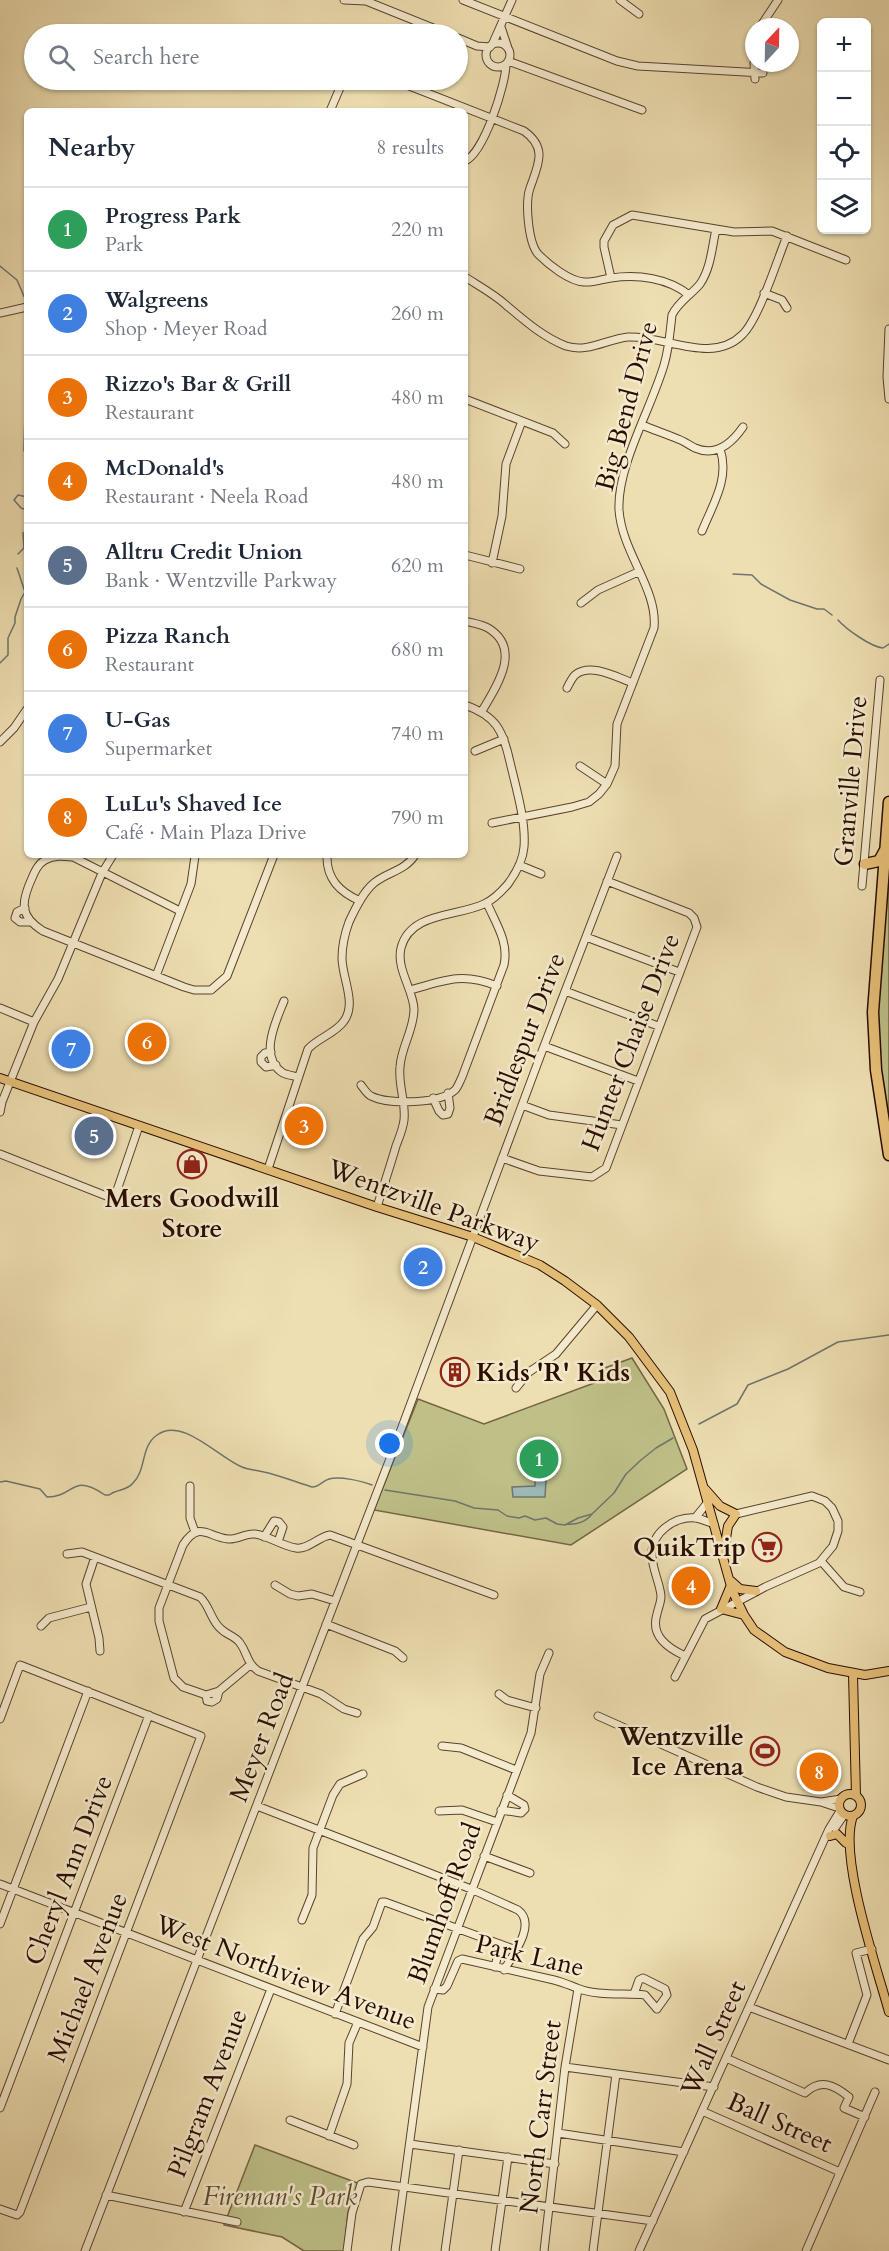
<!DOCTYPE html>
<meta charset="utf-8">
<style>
:root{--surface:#fff;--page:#f2f2f3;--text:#1f2937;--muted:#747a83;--line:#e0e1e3;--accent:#8f2418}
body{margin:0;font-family:Cardo,serif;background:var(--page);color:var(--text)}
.controls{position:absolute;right:18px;top:18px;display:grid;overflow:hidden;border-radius:9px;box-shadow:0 2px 4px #0004}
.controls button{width:54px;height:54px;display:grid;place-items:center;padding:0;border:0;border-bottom:2px solid var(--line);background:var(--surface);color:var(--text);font:30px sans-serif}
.compass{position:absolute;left:745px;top:18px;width:54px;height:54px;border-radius:50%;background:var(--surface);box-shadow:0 2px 4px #0004;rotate:22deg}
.you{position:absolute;left:390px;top:1444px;width:21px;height:21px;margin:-15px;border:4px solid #fff;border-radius:50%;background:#1a73e8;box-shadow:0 0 0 9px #1a73e833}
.badge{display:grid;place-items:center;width:39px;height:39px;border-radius:50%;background:var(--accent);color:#fff;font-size:20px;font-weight:700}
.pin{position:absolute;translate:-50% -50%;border:3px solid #fff;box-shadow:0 2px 6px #0006}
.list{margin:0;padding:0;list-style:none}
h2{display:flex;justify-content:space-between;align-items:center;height:78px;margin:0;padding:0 24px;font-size:26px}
h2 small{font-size:20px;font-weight:400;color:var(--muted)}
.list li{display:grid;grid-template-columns:39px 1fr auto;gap:18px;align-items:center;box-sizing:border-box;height:84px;padding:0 24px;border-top:2px solid var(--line)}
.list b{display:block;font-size:22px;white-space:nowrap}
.list p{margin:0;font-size:20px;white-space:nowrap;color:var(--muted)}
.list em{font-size:20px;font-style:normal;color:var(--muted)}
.icon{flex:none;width:33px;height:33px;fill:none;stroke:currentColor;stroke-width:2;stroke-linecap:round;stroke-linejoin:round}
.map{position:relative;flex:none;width:889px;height:2251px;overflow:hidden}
.search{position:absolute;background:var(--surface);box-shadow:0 2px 4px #0004;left:24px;top:24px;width:444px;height:66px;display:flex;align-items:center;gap:15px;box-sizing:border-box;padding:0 21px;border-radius:33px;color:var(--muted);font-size:22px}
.panel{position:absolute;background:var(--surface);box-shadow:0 2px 4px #0004;left:24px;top:108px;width:444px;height:750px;border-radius:9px}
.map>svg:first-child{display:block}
</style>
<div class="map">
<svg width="889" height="2251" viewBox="0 0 889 2251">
<rect width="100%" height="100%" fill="#eedfb2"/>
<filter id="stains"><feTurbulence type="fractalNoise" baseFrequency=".00333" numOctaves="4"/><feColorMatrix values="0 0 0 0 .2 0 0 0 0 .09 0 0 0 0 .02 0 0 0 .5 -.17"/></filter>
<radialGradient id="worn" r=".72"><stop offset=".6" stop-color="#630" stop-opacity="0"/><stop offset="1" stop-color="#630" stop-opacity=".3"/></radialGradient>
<path fill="#bec088" stroke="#746644" stroke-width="1.5" d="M889 845V1123L881 1071 877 1020Z
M632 1358 664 1409 687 1469 571 1545 374 1510 418 1399 484 1424 605 1379 602 1369Z
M255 2145 360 2184 348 2212 344 2251H304L282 2237 224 2225Z"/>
<path fill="#9ebab7" stroke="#6f756e" stroke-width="1.5" d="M535 1479 546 1480 545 1497H513L512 1487 535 1486Z"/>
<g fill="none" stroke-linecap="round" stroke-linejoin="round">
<path stroke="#6f756e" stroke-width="1.5" d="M0 266 17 280 26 301
M27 338 24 450 27 460
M27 497 18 495 14 500 21 508 27 510
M18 554 24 548 23 533 27 530
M733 574 752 575 761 584 790 600 817 609H824L832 615
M838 620C846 629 871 647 883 648L889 644
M0 663 8 655V638L15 623V617L21 599 25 592 17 568
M699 1424 737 1404 748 1385 788 1369 838 1342 889 1335
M0 1482 6 1481 40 1489 47 1497C75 1497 71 1472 105 1495H109C116 1489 127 1491 133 1483 147 1469 140 1447 157 1435 182 1416 219 1458 242 1467 249 1470 257 1470 264 1472 281 1476 296 1482 312 1487 320 1487 322 1481 329 1479 340 1476 362 1481 372 1485
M385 1490 455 1501 474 1508 498 1510 507 1516 519 1518 525 1516 535 1520 546 1518 557 1524 565 1525 578 1518 592 1514 614 1493 626 1474 641 1460 656 1448 673 1438
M567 1524C576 1525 586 1522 592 1514"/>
<g stroke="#5a422c" stroke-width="9">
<path id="minor" d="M344 0 366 1 448 34
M463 0 617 61 638 66 763 73
M620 0 639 14
M501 27 508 48
M760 27 778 0
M458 38 477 46 490 47
M486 55a12 12 0 1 1 24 0a12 12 0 1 1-24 0Z
M492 45 512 0
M508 61 642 110
M754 63 755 79
M394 80 524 131C548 148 538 165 530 188 525 202 528 242 538 254 549 265 569 281 584 282 594 283 602 279 611 278 638 274 668 278 689 295
M330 111 342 83 347 80
M465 161C484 153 506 84 506 64
M465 277C479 286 494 294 506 305 525 321 543 337 566 346 588 353 607 339 628 337 664 335 712 365 742 335 759 319 777 260 787 236
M611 278 604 247V241L613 225 632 215 734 232 772 231 846 260
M764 293 782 300 787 308
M0 313 27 307
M889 329 887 377 889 399
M465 399 553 433 565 444
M642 425C654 430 666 434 678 439 684 441 689 445 695 448 716 457 732 443 743 427
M702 531C713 504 730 478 720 449
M465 555 520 569
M492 563 502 516 506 464 522 421
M581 603 598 590 638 572
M465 621C472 623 481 624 488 628 523 649 496 687 482 711
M567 688C569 684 572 678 575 675 591 662 618 678 633 683
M0 742 14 728 27 709
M475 751 504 739
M580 766 607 784
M492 823 572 807 589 802 599 794 607 784 615 766 617 724 654 628C658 589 622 553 619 510 617 466 651 409 664 365 669 349 670 332 672 315 678 302 691 295 700 284 711 268 712 247 716 229
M327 855C326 879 340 892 360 901
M519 865 541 874
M862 886 880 680
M25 908 17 912 15 918 20 922H30
M180 911 73 857C63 856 54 855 45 860 38 864 35 871 32 878 21 902 19 916 43 931L184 987 194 990H211L227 976 274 855
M586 937 679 972
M156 976 191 884 195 856
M411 990C444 980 463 972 497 986
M565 991 658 1026
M284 1001C276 1021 258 1057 283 1073 287 1075 294 1076 298 1077
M0 1008 34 1022
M544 1046 638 1081
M271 1052 265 1053 261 1057V1062L266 1067 276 1065
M361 1085C364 1089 367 1094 371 1096 388 1105 440 1104 455 1090 458 1087 460 1081 462 1077L504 965C509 942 496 924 487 903
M433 1098 439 1111 443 1115 448 1114 450 1108 448 1093
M522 1105 549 1115 622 1125
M0 1112 2 1102 34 1022 58 979 102 873 113 855
M0 1154 114 1199 139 1126
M502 1158 539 1171 592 1177 606 1168 697 927 694 918 689 913 607 881
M268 1169 308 1049C318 1038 336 1033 344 1021 357 1003 342 978 342 958 342 946 345 933 349 922 355 909 363 892 374 883 387 872 405 871 415 855
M377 1207C383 1187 390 1167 396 1146 399 1138 403 1129 404 1120 406 1102 398 1085 400 1067 401 1047 414 1030 414 1009 413 989 396 969 401 948 410 912 456 917 484 904 493 900 502 891 508 884 516 873 523 860 524 847 526 820 516 788 510 762 503 730 496 716 465 705
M516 1388 529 1372 556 1354 597 1305
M190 1486V1518L195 1532
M695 1518 708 1502
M264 1537 274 1521 279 1522 283 1527 278 1542
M67 1554 82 1552 200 1597C210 1606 211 1621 221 1629 227 1635 235 1636 240 1643 248 1654 246 1662 258 1671L321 1694 344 1709 357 1713
M95 1557 86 1584 99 1638 100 1651
M821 1561 844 1587 860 1592
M275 1585 290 1594 298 1596 312 1594 335 1601
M326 1624 395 1651 403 1658
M41 1626 49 1618 91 1607
M685 1656C668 1648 650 1636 657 1614 658 1608 661 1603 661 1596 660 1583 652 1569 652 1555 651 1533 674 1516 696 1518 702 1519 708 1522 714 1524
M250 1665 219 1691 206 1695 183 1687 174 1678 159 1621V1608L183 1545C199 1520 208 1537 228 1539 238 1540 245 1533 255 1534 269 1536 282 1546 296 1548 308 1550 318 1537 330 1535L494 1595
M675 1677 705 1619 765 1587 819 1563 833 1546 838 1531V1521L832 1508 825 1501 812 1496 736 1514
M499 1694 507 1700 536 1708
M206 1695 207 1701 212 1702 217 1699 219 1691
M598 1716 757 1787 786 1797 821 1802 841 1799
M0 1719 20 1665 201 1736 20 2212 17 2215 0 2209
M442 1746 461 1748 516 1770
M821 1802 839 1808
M257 1806 471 1889 518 1910C537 1924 513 1955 504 1970
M501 1810 521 1813 525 1809 524 1805 507 1795
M439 1811 462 1810 497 1822
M835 1828 844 1815
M484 1856 530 1873
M0 1884 423 2047
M302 1920 312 1895 313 1848 333 1795 340 1784 363 1774
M0 1924 88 1691
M495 1967 500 1944
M434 1989 443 1990 447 1986 458 1961 462 1959 554 1980C562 1982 569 1985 577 1988 595 1996 624 1993 645 1995L657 2009 667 1995 665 1989 643 1978 639 1980 634 1994
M749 2007 889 2060
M335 2014 363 1939 373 1927 382 1902H385L516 1950
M848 2044 867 1995 856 1953 872 1949
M726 2058 805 2093C821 2078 834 2085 849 2097L844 2108 865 2117
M565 2067 714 2087
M0 2108 149 1715
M702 2111 840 2172
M290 2120 354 2145
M558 2133 684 2152
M329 2136 347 2084 349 2043 358 2022
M410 2144 555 2164
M106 2195 237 2222
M184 2212 271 1989
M85 2251 396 1443 544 1046 617 856
M347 2251 352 2213 361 2184 368 2182 653 2221
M395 2251 428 2007 531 1733 540 1674 549 1653
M445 2251 459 2150
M495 2251 508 2157
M544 2251 565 2067 578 1989
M593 2251 616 2074
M639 2251 829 1829 840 1811
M806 2251 875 2092"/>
</g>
<g stroke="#290d00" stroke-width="10">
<path id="major" d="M0 1078 377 1207 473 1237 540 1265 565 1281 597 1305 629 1337 670 1392 693 1450 732 1590 744 1615 754 1630 785 1652 828 1668 865 1675 889 1671
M705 1489 720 1506 736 1514 728 1526 724 1551
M731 1581 740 1589 756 1591
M731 1585 721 1609 744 1615
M853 1674 856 1796
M839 1805a11 11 0 1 1 22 0a11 11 0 1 1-22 0Z
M853 1816C838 1856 877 1968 889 2012
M830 1836 837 1834 846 1843"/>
</g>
<g stroke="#290d00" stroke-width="13">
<path id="highway" d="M889 802 873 1012 876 1070 889 1155
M865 864 879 861 885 850"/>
</g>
<use href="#minor" stroke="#f4eacd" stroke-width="7"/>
<use href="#major" stroke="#e7c079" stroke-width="8"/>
<use href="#highway" stroke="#e7c079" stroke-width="10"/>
</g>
<defs>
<g id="shop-ring" transform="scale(1.5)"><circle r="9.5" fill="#f4eacd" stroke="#8f2418" stroke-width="1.5"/><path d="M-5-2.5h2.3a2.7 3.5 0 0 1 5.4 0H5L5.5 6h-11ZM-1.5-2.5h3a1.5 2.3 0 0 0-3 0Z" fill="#8f2418"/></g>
<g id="building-ring" transform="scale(1.5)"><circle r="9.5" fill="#f4eacd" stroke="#8f2418" stroke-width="1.5"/><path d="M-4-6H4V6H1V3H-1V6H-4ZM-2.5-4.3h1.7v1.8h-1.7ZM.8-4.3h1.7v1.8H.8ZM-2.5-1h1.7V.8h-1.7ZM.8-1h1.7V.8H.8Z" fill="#8f2418"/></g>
<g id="supermarket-ring" transform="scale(1.5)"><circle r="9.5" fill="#f4eacd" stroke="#8f2418" stroke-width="1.5"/><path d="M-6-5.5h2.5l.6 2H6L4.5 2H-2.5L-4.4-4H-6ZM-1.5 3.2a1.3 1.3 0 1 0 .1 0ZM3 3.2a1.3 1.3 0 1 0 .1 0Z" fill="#8f2418"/></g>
<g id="stadium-ring" transform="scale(1.5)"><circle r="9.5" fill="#f4eacd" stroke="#8f2418" stroke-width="1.5"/><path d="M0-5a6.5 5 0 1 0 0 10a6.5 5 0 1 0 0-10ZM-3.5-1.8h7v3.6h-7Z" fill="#8f2418"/></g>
</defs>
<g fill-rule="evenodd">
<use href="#shop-ring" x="192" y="1164"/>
<use href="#building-ring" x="455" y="1372"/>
<use href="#supermarket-ring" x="767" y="1547"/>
<use href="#stadium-ring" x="765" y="1751"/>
</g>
<g text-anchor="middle" stroke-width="5" stroke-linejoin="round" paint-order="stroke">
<g font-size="26" fill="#290d00" stroke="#f4eacd">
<text transform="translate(626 406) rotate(-75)" y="9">Big Bend Drive</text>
<text transform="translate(850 781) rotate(-85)" y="9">Granville Drive</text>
<text transform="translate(524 1039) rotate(-69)" y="9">Bridlespur Drive</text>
<text transform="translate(630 1042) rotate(-69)" y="9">Hunter Chaise Drive</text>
<text transform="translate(434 1205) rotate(20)" y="9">Wentzville Parkway</text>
<text transform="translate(261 1737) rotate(-69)" y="9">Meyer Road</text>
<text transform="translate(68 1870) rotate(-69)" y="9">Cheryl Ann Drive</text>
<text transform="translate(444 1903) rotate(-70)" y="9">Blumhoff Road</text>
<text transform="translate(530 1955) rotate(13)" y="9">Park Lane</text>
<text transform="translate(286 1972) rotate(21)" y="9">West Northview Avenue</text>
<text transform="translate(87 1977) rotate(-69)" y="9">Michael Avenue</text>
<text transform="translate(713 2038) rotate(-66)" y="9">Wall Street</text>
<text transform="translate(207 2093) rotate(-69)" y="9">Pilgram Avenue</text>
<text transform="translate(540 2117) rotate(-83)" y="9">North Carr Street</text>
<text transform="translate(780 2122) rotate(24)" y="9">Ball Street</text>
</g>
<g font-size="26" font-weight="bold" fill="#290d00" stroke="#f4eacd" text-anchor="end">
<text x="192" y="1207" text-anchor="middle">Mers Goodwill<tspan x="192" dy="30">Store</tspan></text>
<text x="476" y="1381" text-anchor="start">Kids 'R' Kids</text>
<text x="746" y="1556">QuikTrip</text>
<text x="744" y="1745">Wentzville<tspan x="744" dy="30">Ice Arena</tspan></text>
</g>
<g font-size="26" font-style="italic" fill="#5d4c30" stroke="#f4eacd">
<text x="280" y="2205">Fireman's Park</text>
</g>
</g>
<rect width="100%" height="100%" filter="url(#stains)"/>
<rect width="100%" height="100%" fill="url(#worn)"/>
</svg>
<div class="controls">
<button>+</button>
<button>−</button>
<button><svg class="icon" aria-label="locate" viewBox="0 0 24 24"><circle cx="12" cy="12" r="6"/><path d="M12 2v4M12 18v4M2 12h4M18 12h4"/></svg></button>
<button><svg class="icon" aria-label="layers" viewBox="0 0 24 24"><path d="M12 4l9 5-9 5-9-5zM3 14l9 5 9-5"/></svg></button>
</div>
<svg class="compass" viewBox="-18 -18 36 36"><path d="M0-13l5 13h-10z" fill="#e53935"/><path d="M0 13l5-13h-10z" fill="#747a83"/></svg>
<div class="you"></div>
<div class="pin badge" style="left:539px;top:1459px;background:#2e9e5b">1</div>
<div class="pin badge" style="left:423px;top:1267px;background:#3f7fe0">2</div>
<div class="pin badge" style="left:304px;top:1126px;background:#e8710a">3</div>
<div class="pin badge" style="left:691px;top:1586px;background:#e8710a">4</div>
<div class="pin badge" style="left:94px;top:1136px;background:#5c6f8a">5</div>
<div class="pin badge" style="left:147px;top:1042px;background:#e8710a">6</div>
<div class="pin badge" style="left:71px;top:1049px;background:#3f7fe0">7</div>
<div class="pin badge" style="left:819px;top:1772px;background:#e8710a">8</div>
<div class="search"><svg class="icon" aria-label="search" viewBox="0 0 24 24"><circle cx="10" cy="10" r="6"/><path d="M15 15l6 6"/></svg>Search here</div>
<section class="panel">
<h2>Nearby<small>8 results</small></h2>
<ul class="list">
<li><span class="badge" style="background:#2e9e5b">1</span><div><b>Progress Park</b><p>Park</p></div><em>220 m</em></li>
<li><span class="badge" style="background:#3f7fe0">2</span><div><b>Walgreens</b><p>Shop · Meyer Road</p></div><em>260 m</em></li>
<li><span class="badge" style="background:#e8710a">3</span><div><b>Rizzo's Bar &amp; Grill</b><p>Restaurant</p></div><em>480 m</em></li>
<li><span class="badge" style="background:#e8710a">4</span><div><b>McDonald's</b><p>Restaurant · Neela Road</p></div><em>480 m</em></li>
<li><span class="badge" style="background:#5c6f8a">5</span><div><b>Alltru Credit Union</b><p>Bank · Wentzville Parkway</p></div><em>620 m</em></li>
<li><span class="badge" style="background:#e8710a">6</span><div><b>Pizza Ranch</b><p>Restaurant</p></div><em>680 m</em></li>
<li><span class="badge" style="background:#3f7fe0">7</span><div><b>U-Gas</b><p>Supermarket</p></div><em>740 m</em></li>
<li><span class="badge" style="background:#e8710a">8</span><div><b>LuLu's Shaved Ice</b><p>Café · Main Plaza Drive</p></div><em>790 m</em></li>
</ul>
</section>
</div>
